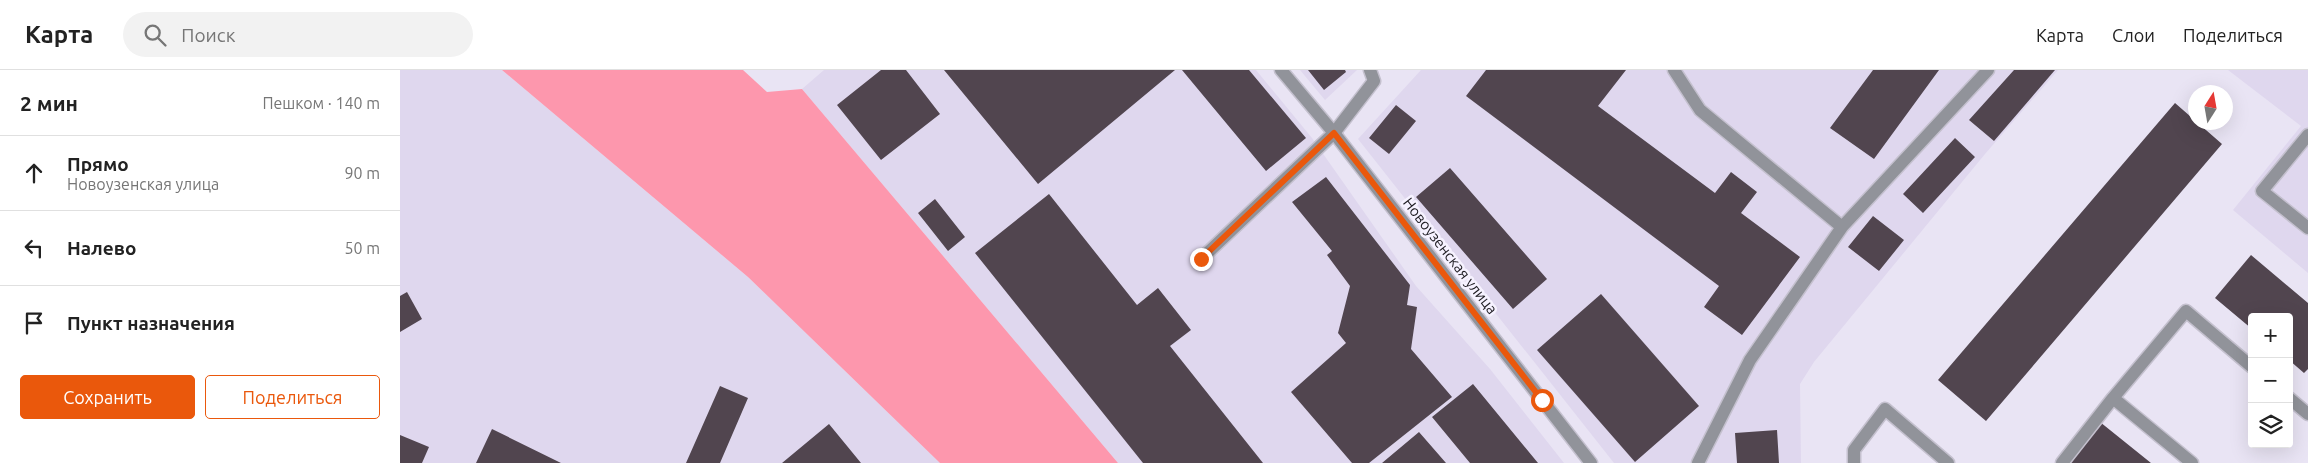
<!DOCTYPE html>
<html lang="ru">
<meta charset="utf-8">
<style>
:root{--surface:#fff;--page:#f2f2f2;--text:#222;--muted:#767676;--line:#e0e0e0;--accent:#ea580c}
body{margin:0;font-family:Ubuntu,sans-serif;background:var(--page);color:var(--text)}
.controls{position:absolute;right:15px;bottom:15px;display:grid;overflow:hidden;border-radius:5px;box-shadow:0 5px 20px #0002}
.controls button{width:45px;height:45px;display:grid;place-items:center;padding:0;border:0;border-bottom:1px solid var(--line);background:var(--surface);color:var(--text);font:25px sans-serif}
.compass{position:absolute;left:1788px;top:15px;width:45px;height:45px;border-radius:50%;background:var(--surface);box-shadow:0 5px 20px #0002;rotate:11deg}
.stop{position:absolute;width:15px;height:15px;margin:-11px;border:4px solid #ea580c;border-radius:50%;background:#fff}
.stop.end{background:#ea580c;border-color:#fff;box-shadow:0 1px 5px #0008}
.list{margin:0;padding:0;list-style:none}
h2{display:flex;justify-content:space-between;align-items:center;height:65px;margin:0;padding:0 20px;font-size:21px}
h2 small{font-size:16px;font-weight:400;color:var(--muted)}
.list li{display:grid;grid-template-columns:32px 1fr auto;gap:15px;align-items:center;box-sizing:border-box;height:75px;padding:0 20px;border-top:1px solid var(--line)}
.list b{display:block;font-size:19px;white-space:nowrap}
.list p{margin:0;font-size:16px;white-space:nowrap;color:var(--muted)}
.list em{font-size:16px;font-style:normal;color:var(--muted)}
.actions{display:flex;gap:10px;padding:15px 20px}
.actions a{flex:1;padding:11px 0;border:1px solid var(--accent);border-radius:5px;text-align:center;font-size:18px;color:var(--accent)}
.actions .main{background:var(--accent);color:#fff}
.icon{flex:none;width:28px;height:28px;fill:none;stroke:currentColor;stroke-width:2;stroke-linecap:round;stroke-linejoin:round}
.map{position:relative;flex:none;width:1908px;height:393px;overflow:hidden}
header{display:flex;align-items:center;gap:30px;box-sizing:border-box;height:70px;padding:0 25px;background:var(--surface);border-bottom:1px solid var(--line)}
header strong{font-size:24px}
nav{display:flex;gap:28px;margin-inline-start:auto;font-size:18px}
.search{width:350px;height:45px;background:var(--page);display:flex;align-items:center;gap:12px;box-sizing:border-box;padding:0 18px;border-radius:28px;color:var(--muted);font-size:19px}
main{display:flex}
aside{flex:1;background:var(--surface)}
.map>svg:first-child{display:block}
</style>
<header>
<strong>Карта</strong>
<div class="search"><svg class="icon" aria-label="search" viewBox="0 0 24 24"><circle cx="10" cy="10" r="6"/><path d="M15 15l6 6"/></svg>Поиск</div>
<nav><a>Карта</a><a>Слои</a><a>Поделиться</a></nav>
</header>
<main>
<aside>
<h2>2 мин<small>Пешком · 140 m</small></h2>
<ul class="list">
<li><svg class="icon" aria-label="ahead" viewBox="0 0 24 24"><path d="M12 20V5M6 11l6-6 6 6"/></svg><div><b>Прямо</b><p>Новоузенская улица</p></div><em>90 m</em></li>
<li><svg class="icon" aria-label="left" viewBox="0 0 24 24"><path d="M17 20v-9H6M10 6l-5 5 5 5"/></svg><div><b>Налево</b></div><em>50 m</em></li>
<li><svg class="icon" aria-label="arrive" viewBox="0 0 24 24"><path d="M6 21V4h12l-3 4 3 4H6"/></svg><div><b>Пункт назначения</b></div></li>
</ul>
<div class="actions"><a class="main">Сохранить</a><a>Поделиться</a></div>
</aside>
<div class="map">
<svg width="1908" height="393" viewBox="0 0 1908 393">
<rect width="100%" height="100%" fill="#e9e4f4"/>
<path fill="#dfd7ee" d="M0 0H102L348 207 540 393H0Z
M424 0H856L912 68 1016 216 1090 299 1164 393H718L402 19Z
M900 0H957L925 30Z
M1021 0H1658L1585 84 1414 292 1400 314 1401 393H1214L958 69Z
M1828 0H1908V203L1833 140 1901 56Z"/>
<path fill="#fd97ad" d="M102 0H343L367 22 402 19 718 393H540L348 207Z"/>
<path fill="#51454f" d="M481 0H506L540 44 481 90 437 35Z
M544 0H775L638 114Z
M782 0H849L906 68 866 101Z
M908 0H945L946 2 924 20Z
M1086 0H1226L1198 36 1315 123 1331 102 1357 122 1341 143 1400 187 1342 265 1304 237 1319 216 1066 26Z
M1473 0H1539L1474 89 1430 58Z
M1614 0H1655L1594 71 1569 50Z
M1775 33 1822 74 1586 351 1538 310Z
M996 35 1016 51 989 84 969 68Z
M1555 68 1575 87 1523 143 1503 124Z
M1050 98 1147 209 1113 239 1016 127Z
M926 107 1010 215 1007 235 1017 237 1011 279 1052 327 969 393H952L891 322 946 273 938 263 950 216 927 185 932 181 892 132Z
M649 124 737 235 758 218 791 260 770 276 863 393H743L575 183Z
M535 129 565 167 548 181 518 143Z
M1473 146 1504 170 1479 201 1448 177Z
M1851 185 1908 233V299L1904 303 1889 290V247H1852V259L1815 228Z
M7 222 22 249 0 262V226Z
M1201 224 1299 336 1235 392 1137 280Z
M1073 314 1138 393H1070L1032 347Z
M320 316 348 328 320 393H286Z
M1700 352 1751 393H1667Z
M429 354 461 393H382Z
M92 359 161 393H76Z
M1377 360 1379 393H1337L1335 363Z
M1019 362 1046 393H982Z
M0 365 29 377 22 393H0Z"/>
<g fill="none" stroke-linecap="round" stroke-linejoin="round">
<g stroke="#c4c0ce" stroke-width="15">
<path id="lane" d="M1274 0 1300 40 1442 157
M1908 65 1862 121 1908 158
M801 189 934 63 974 11 970 0
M1713 328 1786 241 1852 297
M1889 328 1908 344
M1298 393 1350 290 1442 157 1588 0
M1454 393V380L1485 339 1548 393
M1662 393 1713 328 1792 393"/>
</g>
<g stroke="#c4c0ce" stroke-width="15">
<path id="street" d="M881 0 934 63 1191 393"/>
</g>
<use href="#lane" stroke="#91939a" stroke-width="12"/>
<use href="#street" stroke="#91939a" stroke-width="12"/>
</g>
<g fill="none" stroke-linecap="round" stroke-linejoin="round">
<path stroke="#ea580c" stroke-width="6" d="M801 189 934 63 1142 330"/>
</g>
<g text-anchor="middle" stroke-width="5" stroke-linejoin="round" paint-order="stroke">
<g font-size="15" fill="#1c1a20" stroke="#f6f2ff">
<text transform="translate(1050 186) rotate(52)" y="5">Новоузенская улица</text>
</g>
</g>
</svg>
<div class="controls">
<button>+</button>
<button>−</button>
<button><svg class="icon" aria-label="layers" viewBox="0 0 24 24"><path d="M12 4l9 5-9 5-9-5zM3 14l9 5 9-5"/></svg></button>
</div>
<svg class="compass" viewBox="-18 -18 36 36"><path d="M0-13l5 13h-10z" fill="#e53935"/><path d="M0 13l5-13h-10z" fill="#767676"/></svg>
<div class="stop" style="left:1142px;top:330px"></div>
<div class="stop end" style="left:801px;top:189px"></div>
</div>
</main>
